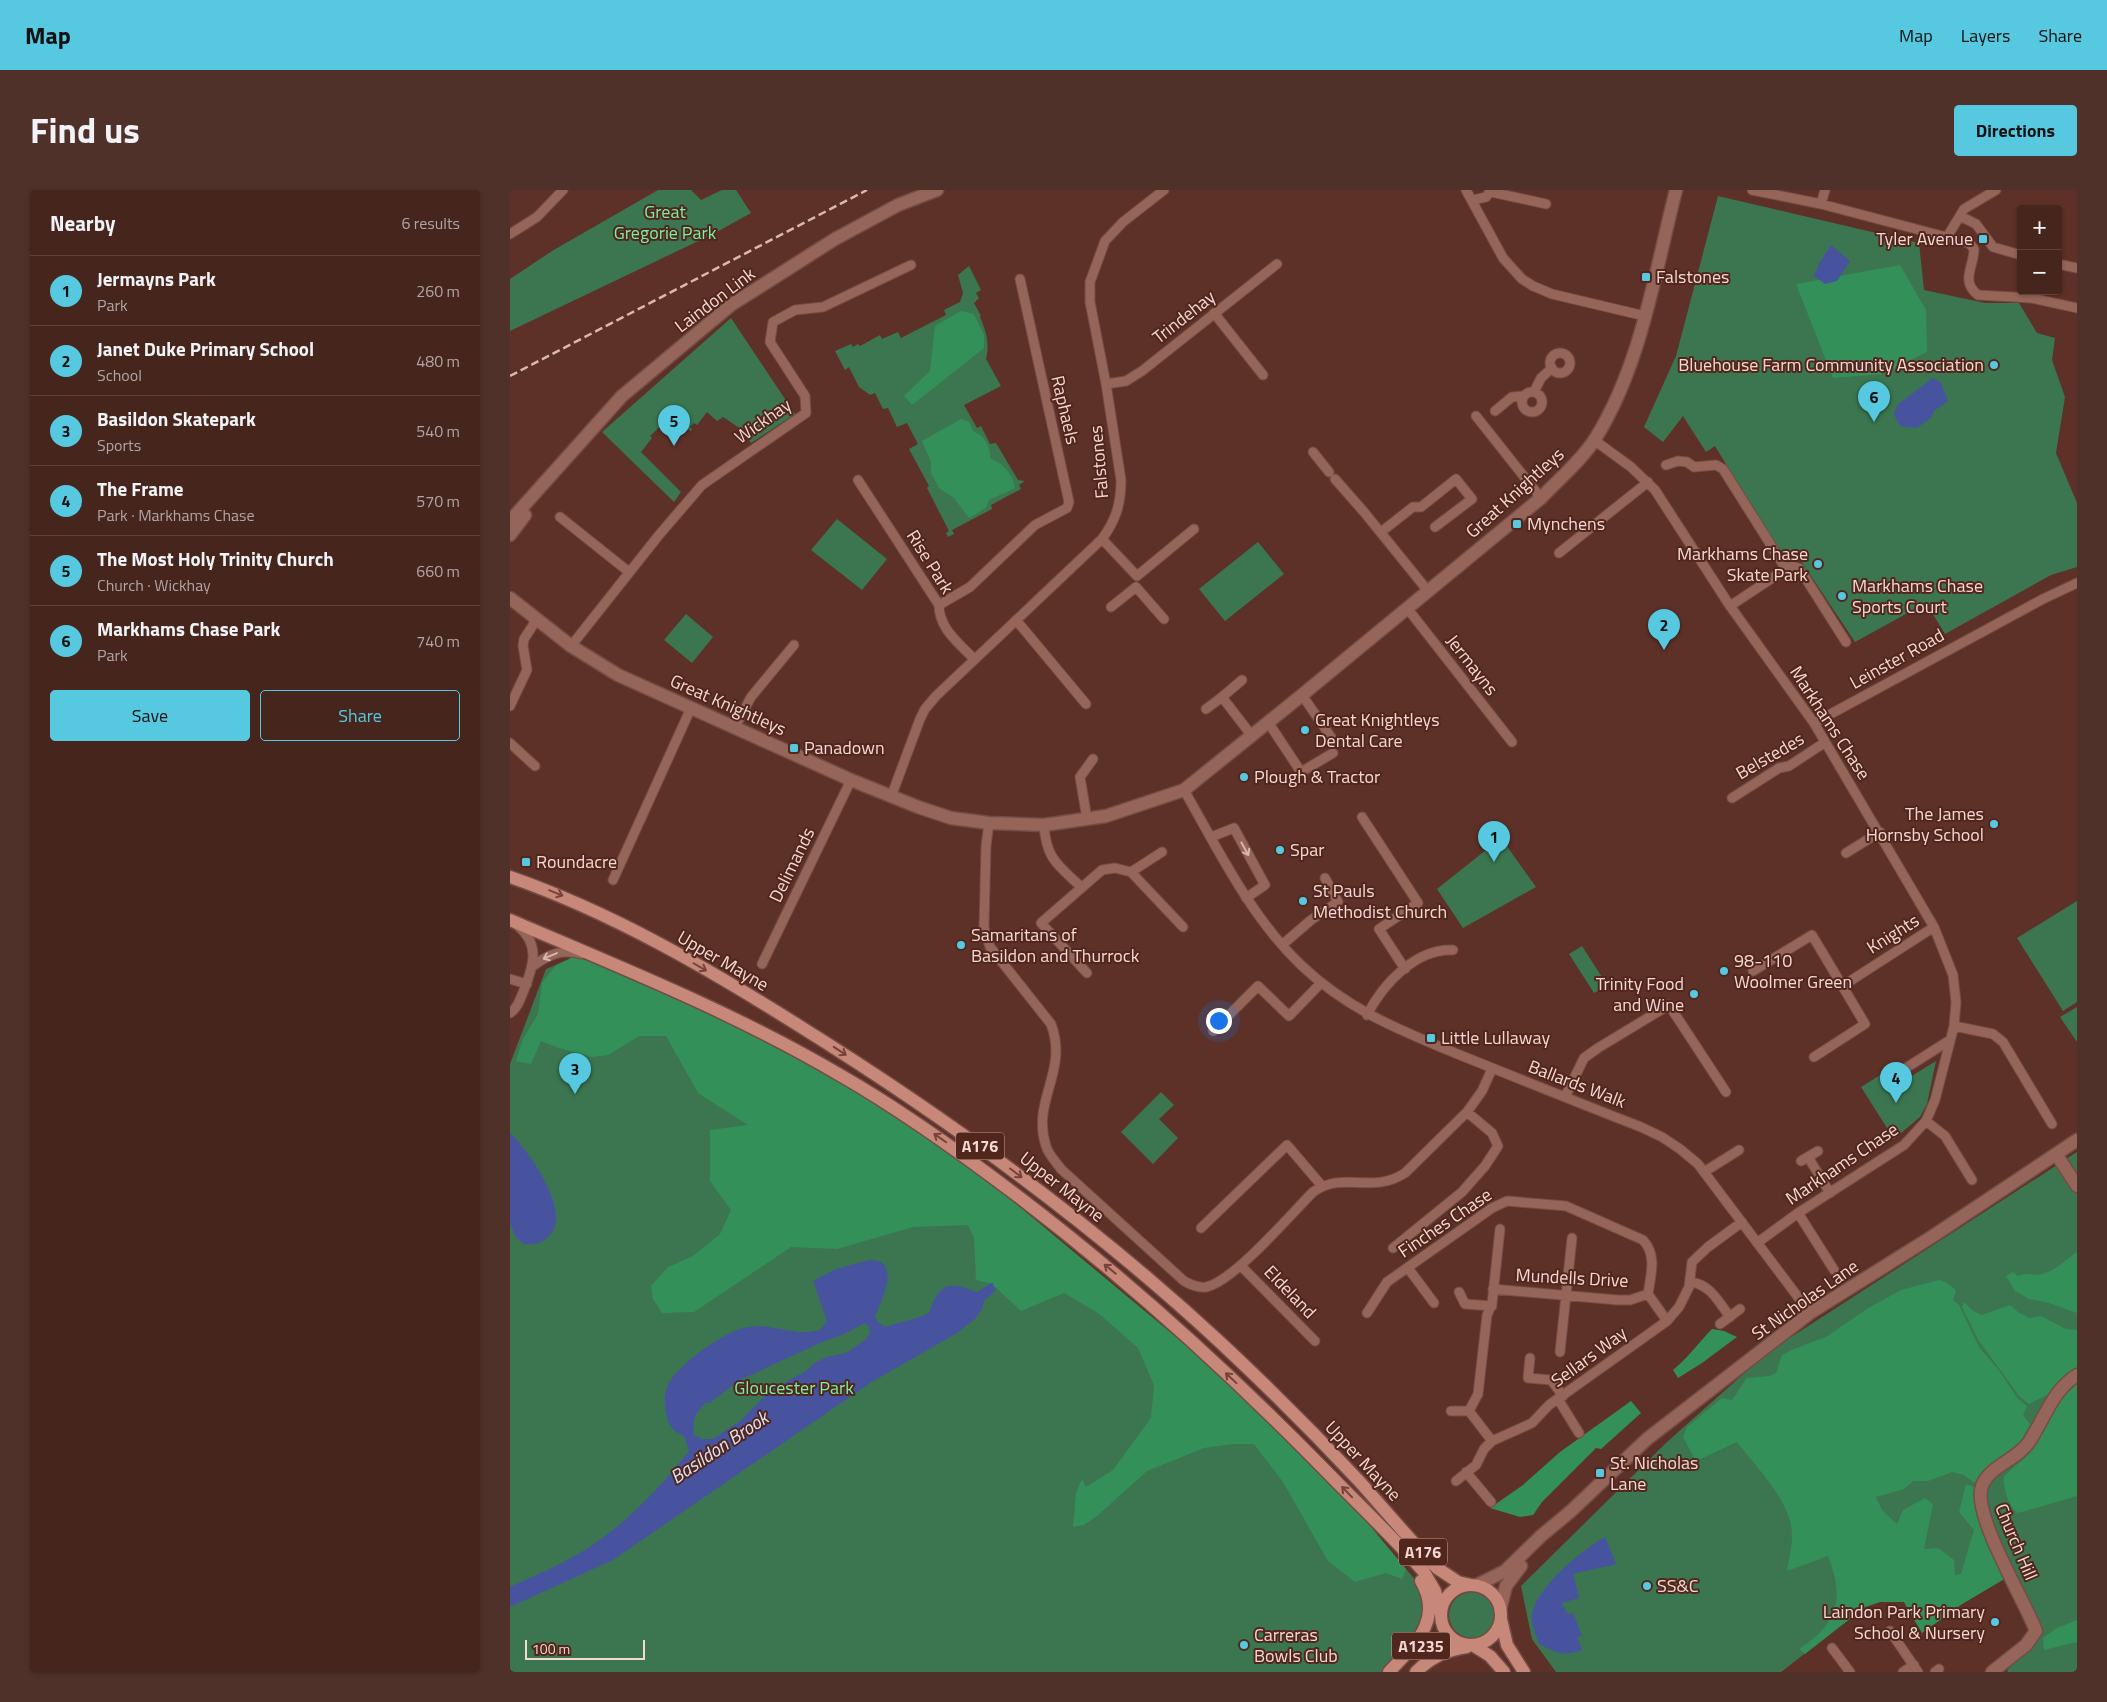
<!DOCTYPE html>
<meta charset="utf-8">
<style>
:root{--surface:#46251d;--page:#50312a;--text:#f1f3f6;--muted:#b0a5a4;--line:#5e423b;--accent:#56c9e1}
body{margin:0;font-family:"Titillium Web",sans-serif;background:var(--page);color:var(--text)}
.controls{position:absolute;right:15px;top:15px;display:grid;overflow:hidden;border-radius:5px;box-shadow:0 1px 4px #0004}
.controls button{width:45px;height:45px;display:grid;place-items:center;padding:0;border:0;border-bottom:1px solid var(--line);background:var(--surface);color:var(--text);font:25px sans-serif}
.scale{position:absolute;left:15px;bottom:12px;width:120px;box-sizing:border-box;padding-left:5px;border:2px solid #f5d8d1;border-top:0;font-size:14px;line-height:18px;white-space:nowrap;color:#f5d8d1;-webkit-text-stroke:4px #51261d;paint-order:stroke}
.you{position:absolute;left:708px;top:830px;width:18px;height:18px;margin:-12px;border:4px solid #fff;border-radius:50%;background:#1a73e8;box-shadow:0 0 0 8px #1a73e833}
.badge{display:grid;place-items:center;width:32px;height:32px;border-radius:50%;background:var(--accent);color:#111;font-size:16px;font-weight:700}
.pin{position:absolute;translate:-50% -41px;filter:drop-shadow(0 1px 2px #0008)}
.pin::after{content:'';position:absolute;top:26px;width:18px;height:15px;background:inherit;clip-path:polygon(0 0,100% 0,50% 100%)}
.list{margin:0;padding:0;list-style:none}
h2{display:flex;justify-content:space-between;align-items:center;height:65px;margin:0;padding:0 20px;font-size:21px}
h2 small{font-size:16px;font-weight:400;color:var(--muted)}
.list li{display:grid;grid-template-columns:32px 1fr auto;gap:15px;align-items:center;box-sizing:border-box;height:70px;padding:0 20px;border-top:1px solid var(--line)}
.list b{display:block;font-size:19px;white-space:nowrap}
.list p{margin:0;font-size:16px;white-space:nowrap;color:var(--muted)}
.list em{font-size:16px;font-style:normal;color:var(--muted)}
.actions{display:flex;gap:10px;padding:15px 20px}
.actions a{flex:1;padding:11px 0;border:1px solid var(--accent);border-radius:5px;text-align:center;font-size:18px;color:var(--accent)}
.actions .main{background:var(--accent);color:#111}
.map{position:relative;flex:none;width:1567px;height:1482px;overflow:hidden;border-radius:5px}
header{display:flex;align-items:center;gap:30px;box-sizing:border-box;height:70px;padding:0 25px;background:var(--accent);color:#111}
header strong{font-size:24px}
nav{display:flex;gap:28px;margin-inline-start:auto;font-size:18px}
.intro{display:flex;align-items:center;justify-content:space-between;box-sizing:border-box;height:120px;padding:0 30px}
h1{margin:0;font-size:35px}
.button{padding:12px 22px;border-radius:5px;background:var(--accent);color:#111;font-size:18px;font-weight:700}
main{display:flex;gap:30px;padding:0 30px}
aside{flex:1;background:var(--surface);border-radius:5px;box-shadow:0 1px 4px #0004}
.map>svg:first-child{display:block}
</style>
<header>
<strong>Map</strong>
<nav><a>Map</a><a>Layers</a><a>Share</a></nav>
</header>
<div class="intro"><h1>Find us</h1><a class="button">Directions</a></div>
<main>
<aside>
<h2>Nearby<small>6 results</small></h2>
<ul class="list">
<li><span class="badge">1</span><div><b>Jermayns Park</b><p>Park</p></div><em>260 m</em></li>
<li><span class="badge">2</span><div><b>Janet Duke Primary School</b><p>School</p></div><em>480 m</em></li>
<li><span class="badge">3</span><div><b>Basildon Skatepark</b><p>Sports</p></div><em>540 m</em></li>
<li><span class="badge">4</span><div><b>The Frame</b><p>Park · Markhams Chase</p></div><em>570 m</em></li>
<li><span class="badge">5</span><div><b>The Most Holy Trinity Church</b><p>Church · Wickhay</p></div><em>660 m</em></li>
<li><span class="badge">6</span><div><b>Markhams Chase Park</b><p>Park</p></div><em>740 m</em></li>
</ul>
<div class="actions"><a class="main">Save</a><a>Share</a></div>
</aside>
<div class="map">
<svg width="1567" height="1482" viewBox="0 0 1567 1482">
<rect width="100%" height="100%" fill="#5d3127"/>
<path fill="#3b7650" d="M148 0H181L191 10 212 0H226L241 23 203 44 0 141V89L42 61Z
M1208 6 1409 53 1414 100 1475 113H1509L1527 143 1545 148 1542 170 1555 207 1546 263 1567 313V377L1541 385 1435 444 1416 413 1345 452 1291 371 1273 368 1205 256 1196 262 1173 226 1153 252 1134 237 1166 166Z
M459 76 471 100 466 103 469 108 464 113 471 126 470 127C476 141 480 154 476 169L491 196 454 215 467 238 471 236 480 254 486 253 508 290 515 291 509 295 511 299 481 315 482 319 442 340 444 344 438 347 436 343 439 341 417 298 419 296 399 259 408 254 397 233 387 237 378 218 373 219 365 203 360 205 349 197 339 177 335 180 325 161 341 154 343 157 348 154 350 156 370 145 372 149 388 142 391 148 436 125 434 120 450 112 453 103 448 85Z
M221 128 285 224 241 253 231 239 213 227 207 231 197 222 187 235 184 233 180 237 182 239 181 241 178 239 174 243 159 228 140 246 142 248 131 262 171 302 164 312 92 242Z
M327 329 377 369 352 400 301 360Z
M748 352 774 384 715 431 689 399Z
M176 424 203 447 182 473 154 450Z
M991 648 1026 697 953 738 927 699Z
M1567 711V812L1553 821 1507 748Z
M1072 756 1097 795 1084 803 1059 764Z
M61 769 268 853 896 1379C936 1421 903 1450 871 1482H0V874L36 779Z
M1567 817V852L1550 827Z
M1426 871 1417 914 1410 927 1384 949 1351 897 1386 875 1395 890Z
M651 902 664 915 649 929 668 948 643 974 611 942Z
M1567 962V1482H1498L1497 1480 1523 1455 1532 1440 1496 1388 1452 1414 1412 1443 1394 1412H1370L1355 1417 1271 1482H1046L1022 1449 1011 1396 1157 1252 1258 1162Z
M939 1425a23 23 0 1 1 46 0a23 23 0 1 1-46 0Z"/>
<path fill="#349059" d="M1390 75 1416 120 1417 162 1371 184 1323 188 1286 94Z
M451 121 464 124 474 145V158L402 215 394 206 420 181 425 136Z
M451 229 459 232 463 241C474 245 481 257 480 268 493 274 503 283 505 298L479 310 476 318 459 328 444 308 429 298 421 283V272L412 251Z
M65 766 178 810 323 884 457 973 690 1167 777 1248 842 1314 896 1379 892 1389 876 1383 845 1392 818 1371 773 1292 744 1254H723L694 1258 637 1281 587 1326 574 1335 563 1337 566 1303 572 1289 576 1297 603 1280 641 1228 644 1195 628 1158 588 1123 554 1103 511 1121 482 1094 466 1090 464 1048 458 1035 403 1037 327 1059 281 1057 184 1122 152 1123 143 1109 141 1096 158 1077 183 1066 210 1044 221 1020 200 991V940L238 935 188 903 156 846H129L98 865 82 867 46 857 31 851 21 874 6 871 13 849 28 824 32 793 46 775Z
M1567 1062V1123L1539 1113 1519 1109 1505 1101 1496 1086 1503 1082 1508 1086C1520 1081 1524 1087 1532 1084 1545 1081 1557 1069 1567 1062Z
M1429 1090 1436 1092 1446 1100 1443 1110 1449 1115 1469 1157 1488 1179 1508 1209 1517 1216 1513 1225 1520 1234 1508 1257 1469 1292H1463L1454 1285 1442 1282 1418 1291H1403L1394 1299 1366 1307 1372 1320 1387 1334 1393 1320 1415 1308 1423 1314 1414 1359 1428 1358 1444 1370 1445 1385 1451 1384 1464 1340 1449 1322 1456 1294 1466 1298 1496 1388 1452 1414 1412 1443 1394 1412H1370L1355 1417 1295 1464 1289 1459C1328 1433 1335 1409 1318 1366L1277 1381C1279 1369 1282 1358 1282 1346 1283 1313 1246 1277 1227 1252L1186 1271 1173 1247 1177 1237 1212 1208 1222 1210 1237 1188 1260 1186 1266 1183 1272 1165 1284 1159 1316 1147 1360 1117 1391 1100Z
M1454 1112 1463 1121 1472 1125 1500 1115 1508 1122 1519 1128 1531 1126 1556 1139 1567 1140V1181L1539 1204 1519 1214 1510 1207 1469 1151 1452 1117Z
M1202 1139 1214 1141 1227 1147 1192 1173 1168 1188 1163 1180C1178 1168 1188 1153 1202 1139Z
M1567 1191V1306L1508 1323C1498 1316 1493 1298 1494 1286L1520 1263 1537 1234 1545 1213Z
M1121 1211 1131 1223 1091 1259 1086 1258 1032 1312 1023 1325 1010 1327 980 1318 1013 1295 1050 1262Z
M1567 1430V1452L1534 1460 1533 1448 1547 1438Z"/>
<path fill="#47539f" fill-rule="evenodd" d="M1321 55 1340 71 1327 91 1315 94 1304 86 1310 72Z
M1423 188 1431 193 1438 211 1424 221 1422 227 1407 238 1390 236 1384 225 1387 215Z
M0 943C18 960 65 1025 38 1047 30 1054 24 1055 13 1054L5 1046 0 1033Z
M359 1070C394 1069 370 1112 365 1127L368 1132 375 1137C390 1132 404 1130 419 1123 429 1092 441 1090 468 1103L482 1094 486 1100 474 1111 472 1119 465 1129 447 1143 360 1193 103 1370 0 1417V1397C24 1386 50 1375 73 1361 114 1336 149 1299 179 1261L174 1246C159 1240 157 1231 155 1216 154 1210 155 1203 157 1197 165 1176 216 1140 238 1137 264 1133 284 1147 310 1140L317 1131 303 1091 326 1079ZM355 1133 359 1137 360 1143 355 1150 336 1163 317 1167 306 1172 296 1181 274 1193 258 1203 230 1231 203 1249H192L184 1245C182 1230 185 1224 195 1213H200L228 1191 312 1152 332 1145Z
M1095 1347 1106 1374 1063 1384 1069 1408 1052 1413 1058 1425 1063 1423 1072 1446 1067 1447 1072 1460C1053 1467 1046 1463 1029 1454 1027 1447 1023 1439 1022 1431 1019 1402 1072 1360 1095 1347Z"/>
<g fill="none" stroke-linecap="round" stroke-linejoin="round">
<path stroke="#47539f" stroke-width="2.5" d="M466 1104 482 1094"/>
<g stroke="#734d45" stroke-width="11">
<path id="street" d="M956 0 993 68 1012 89 1023 96 1042 104 1135 126
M1242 0 1311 14 1459 53 1464 59C1464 77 1450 91 1468 105L1521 108 1567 118
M981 2 1036 14
M963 10 976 7 981 0
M1311 14 1315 0
M1450 26 1466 34 1483 57 1511 65
M0 44 27 27 53 0
M1437 47 1454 19 1486 0
M1548 74 1567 78
M704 123 753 185
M1040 173a10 10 0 1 1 20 0a10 10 0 1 1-20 0Z
M596 194 616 191 632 181 767 74
M1012 212a10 10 0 1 1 20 0a10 10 0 1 1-20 0Z
M1024 202 1031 188 1042 178
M985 221 1002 207 1013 206
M966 226 1031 308
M1084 250 1121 277 1145 300 1220 416 1304 533 1424 737 1443 785 1446 812 1444 836 1425 910 1416 931 1394 955 1288 1023 1247 1053
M803 262 819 282
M1156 275 1168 271 1177 272 1184 277 1206 275 1213 279 1276 379
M825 289 854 322 918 401
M348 290 429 415C429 439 449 453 464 469
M50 327 119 382
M871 342 903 317H911L946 289 962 309 925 337
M592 349 627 386 684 339
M1049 363 1138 292
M429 415 460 397 525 335 557 318 559 312 510 89
M1220 416 1276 379 1282 376 1289 378 1336 452
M601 417 626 397 654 429
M897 418 1002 552
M506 430 576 514
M61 456 149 345 192 295 296 223 295 206 260 152 263 132 285 120 313 117 401 75
M732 490 712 507 742 546
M792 505 823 550
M0 516 17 480 13 456 14 449 27 429
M696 519 712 507
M758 532 791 582 823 563
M1304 533 1533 409 1567 393
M225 537 241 507 284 455
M0 553 25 576
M674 600C709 661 740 726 791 775 837 819 887 839 945 863 1007 888 1069 913 1131 937L1152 947 1170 959 1188 974 1300 1123
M381 607 410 529 415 519 426 506 592 349C606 330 611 314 611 290L596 194 580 112V92L595 51 613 32 654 0
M1222 608 1269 578 1279 576 1314 553
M852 627 908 713 869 739 895 779
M577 629 570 587 583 569
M479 633 476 656 474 738 480 757 541 834C559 882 521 910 536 956 538 964 546 972 551 979L674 1091C681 1095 688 1098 696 1097 723 1092 781 1024 803 1002 834 980 861 1005 895 983L957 922 972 901 982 879
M534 635C536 669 548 675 571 697
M701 647 724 638 755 695 736 708
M652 662 621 682 673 737
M1336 663 1370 642
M103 690 181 518
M772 755 801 730 828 712 815 688
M252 774 341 590
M23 776C39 764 52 759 71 764
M1243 781 1302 745 1355 834 1304 867
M577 783 531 733 592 680 605 678 621 682
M0 789 17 794
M1334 795 1424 737
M0 823C8 818 10 809 14 800 23 777 31 755 8 736
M857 825C873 794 906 758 943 760
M1444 836 1483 844 1493 852 1542 934
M703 841 748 796 779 826 811 793
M1396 878 1440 850
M1055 907 1074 868 1088 858 1159 815 1216 902
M1416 931 1435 946 1462 990
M1298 967 1320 1003
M1291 971 1308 961
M1194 982 1229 960
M1288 1023 1324 1080
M691 1038 777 955 812 996
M883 1058 952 1002 975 976 988 956 982 943 957 922
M731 1076 805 1151
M898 1078 924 1113
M1180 1092C1200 1094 1208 1111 1220 1127
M983 1099 1108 1110H1120L1138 1104
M949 1102 955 1114 982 1116
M857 1123 877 1092 982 1018 997 1011 1056 1016 1133 1050C1147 1065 1141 1084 1138 1104L1157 1131
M1210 1134 1230 1119
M1050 1162 1062 1048
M1020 1168 1018 1188 1041 1190 1053 1206
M1048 1209 1069 1243
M941 1221H959
M959 1221 968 1204 977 1125 982 1114 990 1039
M982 1251 1022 1233 1039 1215 1157 1131 1169 1117 1179 1097 1182 1072 1198 1057 1232 1032
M956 1282 981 1312
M946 1291 966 1275 974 1259 982 1251 959 1221
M1380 1441 1408 1482
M1322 1458 1340 1482
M1393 1482 1404 1475
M1425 1482 1429 1479"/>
</g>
<g stroke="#734d45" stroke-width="15">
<path id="secondary" d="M0 331 112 206 221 115 325 49 388 15 427 0
M0 345 15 325
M0 408 61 456 108 485 341 590 408 617 441 628 479 633 534 635 596 626 674 600 792 505 1031 308C1049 289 1071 271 1085 249 1131 176 1145 82 1166 0
M1546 964 1567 996
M967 1395 995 1381 1031 1346 1061 1321 1137 1249 1300 1123 1423 1046 1567 950
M990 1420 996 1396 1011 1376
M1482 1482 1516 1455 1526 1441C1515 1411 1461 1323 1472 1296 1479 1276 1507 1270 1519 1252 1535 1228 1542 1201 1567 1185"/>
</g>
<g stroke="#734d45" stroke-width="15">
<path id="primary" d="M0 687C103 723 199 779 291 837 440 930 583 1034 712 1154 759 1198 805 1244 849 1291 875 1320 900 1350 927 1378L948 1392 961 1395
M0 730C112 778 225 823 330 885 393 921 451 963 509 1007 618 1090 719 1182 815 1280 848 1314 883 1347 914 1382L925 1401 930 1421
M931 1425a30 30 0 1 1 60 0a30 30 0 1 1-60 0Z
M991 1429 997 1455 1014 1482
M964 1456 980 1466 994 1482
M879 1482C904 1455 934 1430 911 1391
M906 1482C921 1467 936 1460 957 1457"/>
</g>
<use href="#street" stroke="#966559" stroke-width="9"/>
<use href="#secondary" stroke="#966559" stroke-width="12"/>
<use href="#primary" stroke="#c88879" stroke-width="12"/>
<path stroke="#d8b8b0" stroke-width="2.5" stroke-dasharray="8 4" stroke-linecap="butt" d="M0 186 357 0"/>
</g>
<defs><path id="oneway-shaft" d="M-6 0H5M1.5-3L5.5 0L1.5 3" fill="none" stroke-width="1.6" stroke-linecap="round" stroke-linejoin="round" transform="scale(1.25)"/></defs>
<g stroke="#d8b6ad">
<use href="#oneway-shaft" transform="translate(735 659) rotate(61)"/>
<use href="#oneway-shaft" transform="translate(40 766) rotate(157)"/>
</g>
<g stroke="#754339">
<use href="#oneway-shaft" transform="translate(46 703) rotate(22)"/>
<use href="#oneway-shaft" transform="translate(190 777) rotate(30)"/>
<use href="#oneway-shaft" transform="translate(330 861) rotate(33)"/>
<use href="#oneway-shaft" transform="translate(430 948) rotate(-145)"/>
<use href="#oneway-shaft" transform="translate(506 983) rotate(37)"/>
<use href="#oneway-shaft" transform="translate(600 1079) rotate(-141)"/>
<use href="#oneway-shaft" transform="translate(721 1188) rotate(-137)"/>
<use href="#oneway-shaft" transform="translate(837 1302) rotate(-134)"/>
</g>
<g fill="#56c9e1" stroke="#51261d" stroke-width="2">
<rect x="1468" y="44" width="10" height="10" rx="2.5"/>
<rect x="1131" y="82" width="10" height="10" rx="2.5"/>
<circle cx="1484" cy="175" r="5"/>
<rect x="1002" y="329" width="10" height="10" rx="2.5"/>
<circle cx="1308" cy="374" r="5"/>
<circle cx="1332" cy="406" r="5"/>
<circle cx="795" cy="540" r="5"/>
<rect x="279" y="553" width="10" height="10" rx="2.5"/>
<circle cx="734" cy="587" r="5"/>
<circle cx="1484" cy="634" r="5"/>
<circle cx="770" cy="660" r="5"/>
<rect x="11" y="667" width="10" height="10" rx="2.5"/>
<circle cx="793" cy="711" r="5"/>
<circle cx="451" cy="755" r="5"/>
<circle cx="1214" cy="781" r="5"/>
<circle cx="1184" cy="804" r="5"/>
<rect x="916" y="843" width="10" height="10" rx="2.5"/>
<rect x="1085" y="1278" width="10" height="10" rx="2.5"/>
<circle cx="1137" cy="1396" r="5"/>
<circle cx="1485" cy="1432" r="5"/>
<circle cx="734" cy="1455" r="5"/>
</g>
<g text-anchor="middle" stroke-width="4" stroke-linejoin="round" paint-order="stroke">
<g fill="#51261d" stroke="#c4a39b" stroke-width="1">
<rect x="446" y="942.5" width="48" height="27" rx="4"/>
<rect x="889" y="1348.5" width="48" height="27" rx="4"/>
<rect x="882" y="1442.5" width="58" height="27" rx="4"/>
</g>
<g font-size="16" font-weight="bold" fill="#f5d8d1">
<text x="470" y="962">A176</text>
<text x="913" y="1368">A176</text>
<text x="911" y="1462">A1235</text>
</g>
<g font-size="18" fill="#7af0a4" stroke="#51261d">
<text x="155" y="28">Great<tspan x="155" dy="21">Gregorie Park</tspan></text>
<text x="284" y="1204">Gloucester Park</text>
</g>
<g font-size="18" fill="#f5d8d1" stroke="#51261d" text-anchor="start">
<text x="1463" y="55" text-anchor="end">Tyler Avenue</text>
<text x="1146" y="93">Falstones</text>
<text x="1474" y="181" text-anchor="end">Bluehouse Farm Community Association</text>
<text x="1017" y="340">Mynchens</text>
<text x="1298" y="370" text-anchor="end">Markhams Chase<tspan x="1298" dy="21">Skate Park</tspan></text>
<text x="1342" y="402">Markhams Chase<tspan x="1342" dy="21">Sports Court</tspan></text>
<text x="805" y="536">Great Knightleys<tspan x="805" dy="21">Dental Care</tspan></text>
<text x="294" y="564">Panadown</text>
<text x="744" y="593">Plough &amp; Tractor</text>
<text x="1474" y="630" text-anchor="end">The James<tspan x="1474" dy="21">Hornsby School</tspan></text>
<text x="780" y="666">Spar</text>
<text x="26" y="678">Roundacre</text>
<text x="803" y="707">St Pauls<tspan x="803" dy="21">Methodist Church</tspan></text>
<text x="461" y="751">Samaritans of<tspan x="461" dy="21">Basildon and Thurrock</tspan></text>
<text x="1224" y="777">98-110<tspan x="1224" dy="21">Woolmer Green</tspan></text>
<text x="1174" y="800" text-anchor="end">Trinity Food<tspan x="1174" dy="21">and Wine</tspan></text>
<text x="931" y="854">Little Lullaway</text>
<text x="1100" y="1279">St. Nicholas<tspan x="1100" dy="21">Lane</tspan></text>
<text x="1147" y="1402">SS&amp;C</text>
<text x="1475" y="1428" text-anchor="end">Laindon Park Primary<tspan x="1475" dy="21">School &amp; Nursery</tspan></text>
<text x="744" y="1451">Carreras<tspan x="744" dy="21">Bowls Club</tspan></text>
</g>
<g font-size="18" fill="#f5d8d1" stroke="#51261d">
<text transform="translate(205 110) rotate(-37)" y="6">Laindon Link</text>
<text transform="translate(674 127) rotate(-38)" y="6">Trindehay</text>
<text transform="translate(555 220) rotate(77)" y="6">Raphaels</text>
<text transform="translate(253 231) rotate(-35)" y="6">Wickhay</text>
<text transform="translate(589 272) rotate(-95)" y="6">Falstones</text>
<text transform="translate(1005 303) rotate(-42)" y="6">Great Knightleys</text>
<text transform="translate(420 372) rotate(58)" y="6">Rise Park</text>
<text transform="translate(1387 469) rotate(-29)" y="6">Leinster Road</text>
<text transform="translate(962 475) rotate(52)" y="6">Jermayns</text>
<text transform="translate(218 515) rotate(24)" y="6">Great Knightleys</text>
<text transform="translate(1320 533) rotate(57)" y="6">Markhams Chase</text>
<text transform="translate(1260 566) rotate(-30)" y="6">Belstedes</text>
<text transform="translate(282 675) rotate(-64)" y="6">Delimands</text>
<text transform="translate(1383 744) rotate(-32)" y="6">Knights</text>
<text transform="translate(213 771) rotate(30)" y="6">Upper Mayne</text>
<text transform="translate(1067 894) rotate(21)" y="6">Ballards Walk</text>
<text transform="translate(1332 974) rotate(-34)" y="6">Markhams Chase</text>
<text transform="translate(552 997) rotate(38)" y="6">Upper Mayne</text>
<text transform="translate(935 1033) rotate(-34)" y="6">Finches Chase</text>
<text transform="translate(1062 1088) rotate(3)" y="6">Mundells Drive</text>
<text transform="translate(780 1102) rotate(46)" y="6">Eldeland</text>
<text transform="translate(1295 1110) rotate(-35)" y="6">St Nicholas Lane</text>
<text transform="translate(1079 1167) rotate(-36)" y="6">Sellars Way</text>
<text transform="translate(853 1271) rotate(47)" y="6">Upper Mayne</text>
<text transform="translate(1506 1352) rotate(67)" y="6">Church Hill</text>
</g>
<g font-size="19" font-style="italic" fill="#dde3f9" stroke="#51261d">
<text transform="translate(209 1257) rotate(-34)" y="7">Basildon Brook</text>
</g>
</g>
</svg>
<div class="controls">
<button>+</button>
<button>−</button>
</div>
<div class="scale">100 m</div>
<div class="you"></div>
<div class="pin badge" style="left:984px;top:672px">1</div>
<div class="pin badge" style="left:1154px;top:460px">2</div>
<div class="pin badge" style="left:65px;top:904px">3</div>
<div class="pin badge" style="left:1386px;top:913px">4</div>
<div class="pin badge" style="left:164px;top:256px">5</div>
<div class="pin badge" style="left:1364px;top:232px">6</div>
</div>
</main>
